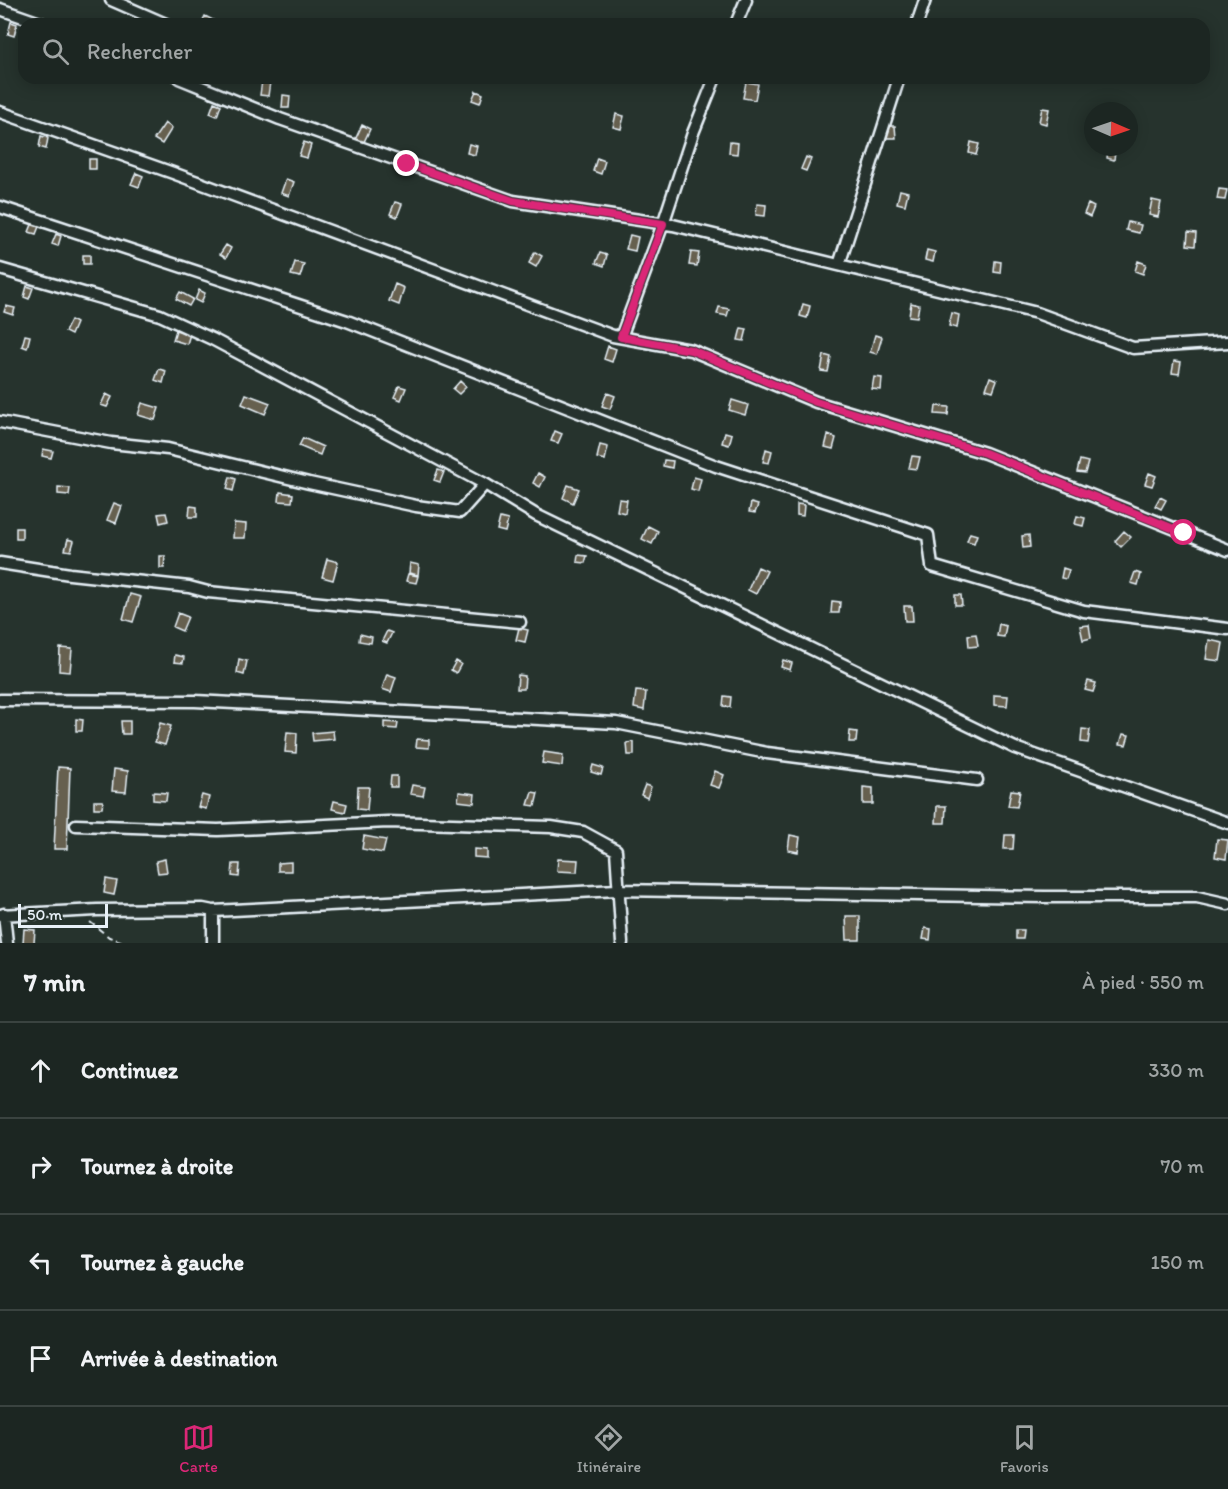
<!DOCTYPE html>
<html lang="fr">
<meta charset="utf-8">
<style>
:root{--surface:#1c2622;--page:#252e2a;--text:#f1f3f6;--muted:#a0a5a5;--line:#3a4340;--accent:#db2777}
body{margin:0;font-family:Itim,sans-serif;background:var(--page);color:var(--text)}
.compass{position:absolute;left:1084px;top:102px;width:54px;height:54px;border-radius:50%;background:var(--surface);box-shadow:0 3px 15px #0003;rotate:92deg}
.scale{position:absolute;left:18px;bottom:15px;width:90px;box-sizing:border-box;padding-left:6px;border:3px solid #e8f1f8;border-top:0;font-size:16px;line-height:21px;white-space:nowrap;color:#e8f1f8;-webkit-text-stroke:4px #26332d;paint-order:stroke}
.stop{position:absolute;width:18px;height:18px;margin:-14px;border:4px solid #db2777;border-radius:50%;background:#fff}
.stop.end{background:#db2777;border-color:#fff;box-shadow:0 2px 6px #0008}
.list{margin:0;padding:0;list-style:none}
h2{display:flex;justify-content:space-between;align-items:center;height:78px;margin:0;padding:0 24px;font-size:26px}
h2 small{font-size:20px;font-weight:400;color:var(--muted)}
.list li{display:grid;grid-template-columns:39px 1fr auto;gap:18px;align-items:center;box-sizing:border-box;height:96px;padding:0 24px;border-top:2px solid var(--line)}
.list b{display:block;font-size:22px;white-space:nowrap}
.list em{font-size:20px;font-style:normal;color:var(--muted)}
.icon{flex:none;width:33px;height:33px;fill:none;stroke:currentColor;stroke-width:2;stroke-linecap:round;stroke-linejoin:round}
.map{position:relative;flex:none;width:1228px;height:943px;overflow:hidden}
.search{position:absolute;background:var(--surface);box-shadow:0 3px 15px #0003;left:18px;right:18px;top:18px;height:66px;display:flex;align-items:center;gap:15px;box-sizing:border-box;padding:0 21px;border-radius:18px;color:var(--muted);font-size:22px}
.sheet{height:462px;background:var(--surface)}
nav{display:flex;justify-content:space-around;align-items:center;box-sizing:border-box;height:84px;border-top:2px solid var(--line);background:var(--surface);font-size:16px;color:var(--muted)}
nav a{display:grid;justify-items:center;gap:3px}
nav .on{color:var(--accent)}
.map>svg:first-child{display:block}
</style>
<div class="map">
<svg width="1228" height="943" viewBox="0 0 1228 943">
<rect width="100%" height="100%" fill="#26332d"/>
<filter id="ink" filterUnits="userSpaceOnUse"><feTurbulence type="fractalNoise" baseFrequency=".0167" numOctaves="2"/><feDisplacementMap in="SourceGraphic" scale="12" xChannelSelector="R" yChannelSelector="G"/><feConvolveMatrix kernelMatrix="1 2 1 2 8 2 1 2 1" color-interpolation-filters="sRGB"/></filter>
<g filter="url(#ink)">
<path fill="#66604f" stroke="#e8f1f8" stroke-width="1.5" d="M205 16 213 20 211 24H201Z
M11 22 17 24 14 36 8 34Z
M262 81 270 82 268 96 260 95Z
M746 82 758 84 755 100 743 98Z
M476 91 483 94 480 103 472 100Z
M283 95 290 96 289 108H282Z
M214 102 221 105 217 116 210 113Z
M1042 108 1049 109 1046 124 1039 122Z
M616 114 624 116 621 129 613 127Z
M165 123 172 128 162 144 154 139Z
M362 125 370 129 363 144 355 140Z
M887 126H895L896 138H886Z
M41 136 48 138 46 149 39 147Z
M304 142 311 145 307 158 299 156Z
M730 142 738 143 737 154 729 153Z
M971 142 979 144 976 155 969 153Z
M469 144 477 146 475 155 467 153Z
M1108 150 1115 151 1114 160 1107 158Z
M806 157 811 159 806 171 801 169Z
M597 158 605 161 601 174 593 171Z
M89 159H96V169H89Z
M136 173 143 176 139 187 131 184Z
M286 179 294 182 289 196 281 193Z
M1219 189 1227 190 1225 200 1217 199Z
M900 190 908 192 905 205 897 203Z
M1152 200 1161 202 1158 217 1149 215Z
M395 202 402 204 397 217 390 214Z
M757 204 766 205 765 216 756 215Z
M1088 204 1094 207 1090 217 1084 214Z
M33 222 40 224 36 234 29 232Z
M1128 222 1141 225 1139 233 1126 230Z
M1188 232 1196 233 1195 246 1187 245Z
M56 234 61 236 58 246 52 244Z
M630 235 638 237 635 251 626 249Z
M226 245 231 248 226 258 220 254Z
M927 250 935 252 933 262 925 260Z
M535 252 542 256 536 267 529 263Z
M691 252 699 253 697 266 689 265Z
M600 253 607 255 604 266 596 263Z
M83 255H90V264H83Z
M995 261 1001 262 1000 273 994 272Z
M1138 261 1146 264 1143 274 1135 271Z
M295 262 304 264 300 277 291 275Z
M395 284 404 288 399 305 389 301Z
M27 286 33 288 29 299 24 297Z
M199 290 205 293 201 303 195 300Z
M180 292 193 299 189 306 176 299Z
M911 303 919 305 917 317 909 316Z
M803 304 810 306 807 318 800 316Z
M6 306 15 308 13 315 4 312Z
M719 307 729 309 727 316 717 314Z
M952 313 959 315 957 328 949 326Z
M71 320 76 323 71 335 65 332Z
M741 328 747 329 744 341 738 340Z
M176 330 190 334 187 344 173 340Z
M25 335 30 336 27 348 22 346Z
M875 335 882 337 877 354 870 352Z
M608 346 616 349 612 362 604 359Z
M824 355 831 357 828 372 821 371Z
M1174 361 1181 362 1179 374 1172 373Z
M159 369 166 371 163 383 155 380Z
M874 377 882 378 881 390 872 389Z
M990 377 997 380 993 391 986 389Z
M460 381 466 387 459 394 453 389Z
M399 386 406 388 401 400 394 397Z
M607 393 615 396 610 409 602 406Z
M106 394 112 397 107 407 101 405Z
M246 394 270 403 265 414 242 404Z
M732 400 748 405 745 415 729 410Z
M142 403 159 408 155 420 138 415Z
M936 406 949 407 948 415 935 414Z
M555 431 562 434 558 443 551 441Z
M725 432 732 434 729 445 722 443Z
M828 435 836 438 833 449 825 447Z
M303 438 323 447 320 455 299 446Z
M600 445 608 447 605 460 597 458Z
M43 449 53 451 51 458 42 456Z
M766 449 772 451 769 463 763 462Z
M912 456 920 457 917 469 909 468Z
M664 460 673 461 672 468 663 466Z
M1080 460 1088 462 1085 473 1077 472Z
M438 470 444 472 440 482 434 480Z
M538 473 545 477 540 487 533 483Z
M1149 473 1156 476 1152 486 1145 484Z
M230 477 236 479 233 491 227 489Z
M694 477 701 479 698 491 691 489Z
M568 485 579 489 573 503 563 498Z
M58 487 70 488 69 495 58 494Z
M280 492 293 494 292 502 279 501Z
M1160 497 1166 500 1161 509 1155 506Z
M619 499 627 500 625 513 617 511Z
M114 503 122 506 116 523 107 520Z
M751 503 758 505 755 513 749 512Z
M797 504 804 505 803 516 797 515Z
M190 506 197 507V517H189Z
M166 513 168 521 160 523 158 514Z
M1077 516 1085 518 1083 526 1075 524Z
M500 518 508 520 505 532 497 530Z
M234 523 246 524 245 538H233Z
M648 526 658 531 652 544 642 539Z
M16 528H22V539H16Z
M1124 531 1131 537 1121 547 1115 541Z
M970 533 977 535 974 543 967 541Z
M1029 535 1030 547 1023 548 1022 536Z
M68 539 74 541 71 551 65 550Z
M578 555 587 556 585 563 577 562Z
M160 556H165L164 568H160Z
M327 559 338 562 333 580 322 577Z
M410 563 419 565 418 575 409 573Z
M758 567 767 571 756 594 748 590Z
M1063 568 1069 570 1066 579 1061 578Z
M1135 572 1141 574 1138 585 1131 583Z
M408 574 418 576 416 583 406 581Z
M130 594 141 597 133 622 123 619Z
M955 595H961L962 605H955Z
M832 601 840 602 839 613H831Z
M904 606H912L913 621H905Z
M178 613 188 617 182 631 173 627Z
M999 624 1006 626 1004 637 997 636Z
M1089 625 1091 638 1083 640 1080 626Z
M519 628 528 630 525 642 516 640Z
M387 631 392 633 387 643 382 641Z
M360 634 372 637 371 643 359 641Z
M976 634 978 646 969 647 968 635Z
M1209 640 1223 643 1220 661 1206 659Z
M60 648 72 649 70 672 59 671Z
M175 655 184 657 183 663 174 662Z
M239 659 247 661 244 675 237 673Z
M783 660 792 663 790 670 781 667Z
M456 661 461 664 456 673 451 670Z
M387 674 396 677 391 692 382 689Z
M518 675 525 676 524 689H517Z
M1088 681 1096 683 1093 692 1085 690Z
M636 691 646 692 644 710 634 708Z
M994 695 1008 696 1007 706 994 705Z
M724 696 731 697 730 707 723 706Z
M76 719 83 720 82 731H76Z
M121 721H130V734H122Z
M384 722 398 723 397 729 384 728Z
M160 723 171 726 165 745 155 742Z
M1082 729 1090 730 1088 743 1081 742Z
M333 731 334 739 313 741 312 733Z
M850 731 857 732 856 742H849Z
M287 732 297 733 296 753 285 752Z
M1123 734 1129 735 1126 745 1120 744Z
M417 739 429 740V748L416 747Z
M634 742V755H628L627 743Z
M544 752 563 755 562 766 542 763Z
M593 765 603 768 601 775 591 772Z
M58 767 70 768 67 849H54Z
M114 769 128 771 126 792 112 791Z
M715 771 724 775 719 788 710 785Z
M391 776H397V787H390Z
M412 785 425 787 423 796 410 794Z
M645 785 651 787 647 798 641 795Z
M358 787H369L367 810 357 809Z
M863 787 873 788V804H863Z
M1011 790 1020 791 1017 807 1008 806Z
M153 792 167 793 166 801 153 800Z
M459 792 475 794 474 803 458 801Z
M532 792 538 793 535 806 528 805Z
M202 795 209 797 206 809 198 807Z
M94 801H103L102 808H94Z
M334 801 347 804 345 812 332 809Z
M937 806H946L945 823H936Z
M790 835 800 837 798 852 788 850Z
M1005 835H1014L1013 849H1004Z
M364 836 386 840 383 853 362 849Z
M1217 839 1228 840 1226 859 1215 857Z
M474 849 487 850V858L474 857Z
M165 859 167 872 158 873 156 861Z
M558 859 578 860 577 872 557 871Z
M291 862V871H278V863Z
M233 864H240L239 877 232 876Z
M106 879 117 881 114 895 104 893Z
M846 916H860V940H847Z
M925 928 931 929 930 940 923 939Z
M24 929 35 930 34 943H23Z
M1016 930H1024L1023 939H1016Z"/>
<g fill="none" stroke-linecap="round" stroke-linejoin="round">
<g stroke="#e8f1f8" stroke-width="15">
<path id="minor" d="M111 0 166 24
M0 9 43 24
M736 24 746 0
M917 24 925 0
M179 78 280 119 513 201 673 225 1037 313 1133 348 1228 342
M0 112 173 173 613 336 691 350 816 402 985 453 1228 550
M0 207 347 321 716 466 928 535 932 566 1084 611 1228 629
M839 265 899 78
M0 269 160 315 212 339 485 484 536 515 1015 748 1228 823
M621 337 663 224 693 133 715 78
M0 422 111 443 168 449 309 483 416 506 460 512 485 484
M0 563 70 574 189 587 208 592 520 622
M0 700 195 701 616 723 767 753 977 780
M76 825 218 830 388 822 551 827 583 832 616 850 622 943
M213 911V943
M4 914 7 943
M0 915 97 910 203 909 213 911 617 890 1045 897H1197L1228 904"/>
</g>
<path stroke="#e8f1f8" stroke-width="2" stroke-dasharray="6 4.5" stroke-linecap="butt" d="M90 922 109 937 126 943"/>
<use href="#minor" stroke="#26332d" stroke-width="10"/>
</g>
</g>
<g fill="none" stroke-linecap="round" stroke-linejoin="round" filter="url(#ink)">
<path stroke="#db2777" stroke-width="8" d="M407 164 513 201 663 224 621 337 691 350 816 402 985 453 1184 533"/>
</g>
</svg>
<svg class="compass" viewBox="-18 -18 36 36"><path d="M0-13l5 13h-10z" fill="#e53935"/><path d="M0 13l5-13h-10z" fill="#a0a5a5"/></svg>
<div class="scale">50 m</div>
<div class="stop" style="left:1184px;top:533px"></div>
<div class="stop end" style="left:407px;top:164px"></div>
<div class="search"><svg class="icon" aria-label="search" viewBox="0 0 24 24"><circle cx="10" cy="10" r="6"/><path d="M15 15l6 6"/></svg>Rechercher</div>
</div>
<section class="sheet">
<h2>7 min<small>À pied · 550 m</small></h2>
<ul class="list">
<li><svg class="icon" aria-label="ahead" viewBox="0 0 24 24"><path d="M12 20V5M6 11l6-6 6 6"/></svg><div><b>Continuez</b></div><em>330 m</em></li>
<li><svg class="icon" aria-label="right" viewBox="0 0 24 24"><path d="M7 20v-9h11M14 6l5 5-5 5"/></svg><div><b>Tournez à droite</b></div><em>70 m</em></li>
<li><svg class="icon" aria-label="left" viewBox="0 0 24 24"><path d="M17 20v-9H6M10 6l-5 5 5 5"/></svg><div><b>Tournez à gauche</b></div><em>150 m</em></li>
<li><svg class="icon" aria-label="arrive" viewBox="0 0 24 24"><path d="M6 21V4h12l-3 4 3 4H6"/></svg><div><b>Arrivée à destination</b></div></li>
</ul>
</section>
<nav>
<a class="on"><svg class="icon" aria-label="map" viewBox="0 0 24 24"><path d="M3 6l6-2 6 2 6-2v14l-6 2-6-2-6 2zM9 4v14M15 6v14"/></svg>Carte</a>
<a><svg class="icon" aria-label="directions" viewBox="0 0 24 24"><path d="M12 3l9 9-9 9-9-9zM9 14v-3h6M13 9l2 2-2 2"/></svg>Itinéraire</a>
<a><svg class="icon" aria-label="saved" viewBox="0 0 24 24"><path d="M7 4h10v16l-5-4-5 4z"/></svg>Favoris</a>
</nav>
